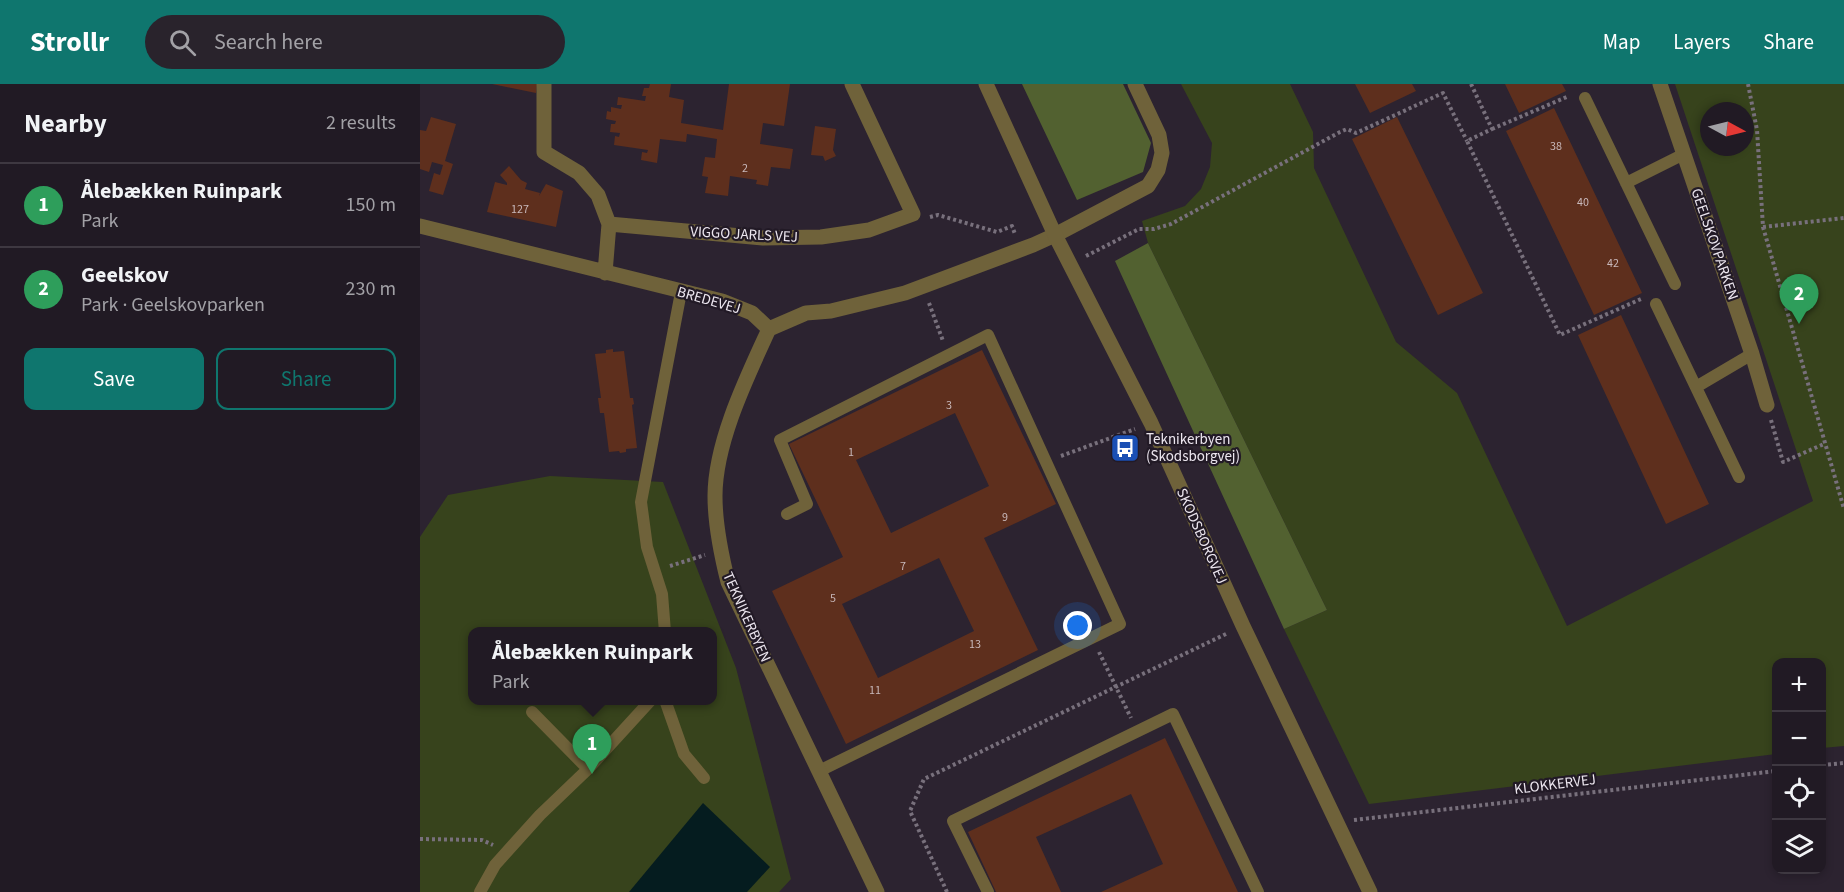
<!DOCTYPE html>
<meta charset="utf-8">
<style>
:root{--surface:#211a24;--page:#29232c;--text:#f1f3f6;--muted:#a2a1a6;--line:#3e3841;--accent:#0f766e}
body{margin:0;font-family:"Source Sans 3",sans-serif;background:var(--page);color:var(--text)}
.controls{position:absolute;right:18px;bottom:18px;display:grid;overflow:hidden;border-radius:12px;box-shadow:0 3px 9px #0003}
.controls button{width:54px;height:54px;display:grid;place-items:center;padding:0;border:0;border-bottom:2px solid var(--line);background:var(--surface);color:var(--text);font:30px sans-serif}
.compass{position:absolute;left:1280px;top:18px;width:54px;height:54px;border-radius:50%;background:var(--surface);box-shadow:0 3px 9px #0003;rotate:97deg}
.you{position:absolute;left:658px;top:542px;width:21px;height:21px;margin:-15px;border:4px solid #fff;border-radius:50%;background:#1a73e8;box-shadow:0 0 0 9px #1a73e833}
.badge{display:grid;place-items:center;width:39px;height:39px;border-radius:50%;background:var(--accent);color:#fff;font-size:20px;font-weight:700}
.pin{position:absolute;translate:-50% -50px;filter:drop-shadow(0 2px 3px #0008)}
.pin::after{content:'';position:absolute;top:32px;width:21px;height:18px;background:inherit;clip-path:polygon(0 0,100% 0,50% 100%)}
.popup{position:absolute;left:48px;top:543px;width:249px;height:78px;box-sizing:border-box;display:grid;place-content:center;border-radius:12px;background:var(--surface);filter:drop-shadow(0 2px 4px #0005);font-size:20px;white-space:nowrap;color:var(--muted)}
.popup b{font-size:22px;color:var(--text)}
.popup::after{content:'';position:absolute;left:50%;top:100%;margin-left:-12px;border:12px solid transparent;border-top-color:var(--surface)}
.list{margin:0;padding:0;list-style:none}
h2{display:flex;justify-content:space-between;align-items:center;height:78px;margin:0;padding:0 24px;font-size:26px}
h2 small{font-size:20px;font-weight:400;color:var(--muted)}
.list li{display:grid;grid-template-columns:39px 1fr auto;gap:18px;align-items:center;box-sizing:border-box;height:84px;padding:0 24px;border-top:2px solid var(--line)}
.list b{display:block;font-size:22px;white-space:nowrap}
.list p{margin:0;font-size:20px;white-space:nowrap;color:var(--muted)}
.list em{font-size:20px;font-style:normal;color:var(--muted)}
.actions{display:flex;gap:12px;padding:18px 24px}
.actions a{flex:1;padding:14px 0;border:2px solid var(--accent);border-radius:12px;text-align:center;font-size:21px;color:var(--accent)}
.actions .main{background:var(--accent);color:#fff}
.icon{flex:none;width:33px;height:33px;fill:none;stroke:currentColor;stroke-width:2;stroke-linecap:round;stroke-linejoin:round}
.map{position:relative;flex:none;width:1424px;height:808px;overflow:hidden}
header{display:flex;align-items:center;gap:36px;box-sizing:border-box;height:84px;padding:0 30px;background:var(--accent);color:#fff}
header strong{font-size:28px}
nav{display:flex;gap:33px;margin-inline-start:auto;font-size:21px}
.search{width:420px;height:54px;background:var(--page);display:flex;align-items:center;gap:15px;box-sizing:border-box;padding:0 21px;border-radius:33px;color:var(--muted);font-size:22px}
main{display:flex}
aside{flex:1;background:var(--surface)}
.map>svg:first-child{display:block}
</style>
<header>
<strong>Strollr</strong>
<div class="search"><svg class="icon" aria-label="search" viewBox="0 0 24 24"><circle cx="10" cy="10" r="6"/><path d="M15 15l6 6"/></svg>Search here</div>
<nav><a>Map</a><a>Layers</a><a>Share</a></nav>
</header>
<main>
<aside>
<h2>Nearby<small>2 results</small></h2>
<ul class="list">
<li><span class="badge" style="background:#2e9e5b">1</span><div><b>Ålebækken Ruinpark</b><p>Park</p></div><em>150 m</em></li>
<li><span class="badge" style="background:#2e9e5b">2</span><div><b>Geelskov</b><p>Park · Geelskovparken</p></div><em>230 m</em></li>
</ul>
<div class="actions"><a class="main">Save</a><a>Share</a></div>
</aside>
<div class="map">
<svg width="1424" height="808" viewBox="0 0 1424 808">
<rect width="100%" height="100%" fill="#2c2330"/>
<path fill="#37431c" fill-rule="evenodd" d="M761 0H870L893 48 894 84 976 258 1037 309 1147 542 1393 417 1255 0H1424V662L1402 664V578H1356V670L949 720 864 545 907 526 728 159 722 137 765 122 781 105 790 83 792 59ZM1289 27H1325V63H1289Z
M130 392 243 398 316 584 371 795 359 808H0V453L28 411ZM52 548H292V616H52Z"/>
<path fill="#526130" d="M602 0H703L731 59 723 88 657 116Z
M728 159 907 526 864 545 695 177Z"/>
<path fill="#051c1f" d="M283 719 350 783 327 808H209Z"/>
<path fill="#5e2f1d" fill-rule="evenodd" d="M72 0H117L116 9Z
M230 0H251L249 13 264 16 261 39 303 46 309 0H370L364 42 343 39 340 60 373 65 370 85 351 83 348 102 336 100 337 96 310 92 308 112 285 109 288 93 282 92 285 73 295 74 297 55 267 50 266 58 240 55 237 79 221 76 222 68 227 69 228 66 194 61 195 52 199 53 200 49 190 48 191 40H195L196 37 186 35 187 27 191 28V23L201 25 202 21H197L198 13 225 17 226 12H222L224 4H229Z
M935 0H992L996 7 950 29Z
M1085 0H1142L1146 7 1099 29Z
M1134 24 1222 209 1174 231 1086 47Z
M11 33 36 40 25 77 33 80 23 111 9 107 14 89 20 91 23 81 12 78 9 88 0 85V46L6 47Z
M977 33 1063 209 1018 231 932 55Z
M395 42 416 45 413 66 416 72 405 77 403 72 391 71Z
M89 82 101 96 107 99 105 105 120 109 119 112 126 100 143 107 136 143 67 128 75 98 87 101V99L80 91Z
M1201 231 1289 420 1246 440 1158 251Z
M193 265V268L204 267 210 314H213L214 320 212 321 217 364 206 365V368L200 369 199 367 189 368 184 329H180L178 314H181L175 270 186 269V266Z
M562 266 636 420 564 454 618 566 426 660 352 507 423 473 369 360ZM535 329 569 402 471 449 436 376ZM519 474 554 547 458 594 422 520Z
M745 654 818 808H681L743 780 711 710 616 753 641 808H576L548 748Z"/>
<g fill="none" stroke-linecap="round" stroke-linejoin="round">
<path stroke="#78707c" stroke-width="4" stroke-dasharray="3 3" stroke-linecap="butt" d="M1051 0 1072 45 1047 57 1140 251 1221 215
M1328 0 1337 46 1343 143 1424 425
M1072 45 1149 12
M510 133 518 131 577 148 592 142 595 150
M1343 143 1424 134
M666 172 719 145H734L751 140 920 48 927 45 936 49 1023 9 1047 57
M509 219 523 257
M1351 336 1363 378 1404 360
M641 372 715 345
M250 482 285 471
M679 568 711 634
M1402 681 1424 679
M934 736 1356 687
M0 755 62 756 73 761
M527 808 490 727 504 695 808 549"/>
<path stroke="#6f623a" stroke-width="12" d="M1165 14 1255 200
M1206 99 1264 70
M1236 220 1319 393
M1276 303 1332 270
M367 430 387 420 360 356 568 251 700 540 399 687
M245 548 242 510 227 463 221 418 261 208
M245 616 264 670 284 694
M112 628 168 685
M60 808 75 781 120 731 168 685 231 616
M568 808 533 737 753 630 838 808"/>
<path stroke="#6f623a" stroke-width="15" d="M124 0V68L159 89 178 111 189 140 185 189
M1240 0 1332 270 1347 321
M189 140 343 154 401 153 449 146 493 130 432 0
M0 142 302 217 332 229 349 245
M349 245C327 293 295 358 295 412 295 441 301 470 308 498L457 808
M349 245 386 229 411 227 485 209 613 161 635 151 728 102 738 86 742 69 739 51 715 0"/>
<path stroke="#6f623a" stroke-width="15" d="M566 0 635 151 731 339 823 542 950 808"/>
</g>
<defs>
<g id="bus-square" transform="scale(1.5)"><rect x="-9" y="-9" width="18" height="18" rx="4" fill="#1a4fb4" stroke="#221a26"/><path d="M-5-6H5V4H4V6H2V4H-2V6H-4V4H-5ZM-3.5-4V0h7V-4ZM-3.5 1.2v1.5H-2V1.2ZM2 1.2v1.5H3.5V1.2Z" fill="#fff"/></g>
</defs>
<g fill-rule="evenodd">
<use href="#bus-square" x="705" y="364"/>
</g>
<g text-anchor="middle" stroke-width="4.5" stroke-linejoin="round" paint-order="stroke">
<g font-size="12" fill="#c8b8ba">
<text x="1136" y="66">38</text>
<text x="325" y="88">2</text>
<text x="1163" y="122">40</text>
<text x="100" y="129">127</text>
<text x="1193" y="183">42</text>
<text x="529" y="325">3</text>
<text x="431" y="372">1</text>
<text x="585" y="437">9</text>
<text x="483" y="486">7</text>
<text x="413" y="518">5</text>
<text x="555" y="564">13</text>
<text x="455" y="610">11</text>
</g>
<g font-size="15" fill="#ece6ef" stroke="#221a26">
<text transform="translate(324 150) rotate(3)" y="5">VIGGO JARLS VEJ</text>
<text transform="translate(1295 160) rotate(71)" y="5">GEELSKOVPARKEN</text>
<text transform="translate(289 216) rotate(16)" y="5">BREDEVEJ</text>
<text transform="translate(782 452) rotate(66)" y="5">SKODSBORGVEJ</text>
<text transform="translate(327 533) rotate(66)" y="5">TEKNIKERBYEN</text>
<text transform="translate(1135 700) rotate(-7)" y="5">KLOKKERVEJ</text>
</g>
<g font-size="15" fill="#ece6ef" stroke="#221a26" text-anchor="start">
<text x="726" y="360">Teknikerbyen<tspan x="726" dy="17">(Skodsborgvej)</tspan></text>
</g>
</g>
</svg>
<div class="controls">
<button>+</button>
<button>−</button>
<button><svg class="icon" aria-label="locate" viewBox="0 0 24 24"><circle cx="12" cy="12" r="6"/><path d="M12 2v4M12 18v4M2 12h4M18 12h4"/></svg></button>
<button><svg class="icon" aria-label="layers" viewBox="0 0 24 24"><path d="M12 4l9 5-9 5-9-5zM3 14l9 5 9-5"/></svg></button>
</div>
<svg class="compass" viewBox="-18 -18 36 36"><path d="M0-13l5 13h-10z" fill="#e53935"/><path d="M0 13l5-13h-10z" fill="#a2a1a6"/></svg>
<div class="you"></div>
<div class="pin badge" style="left:172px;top:690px;background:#2e9e5b">1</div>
<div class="popup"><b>Ålebækken Ruinpark</b>Park</div>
<div class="pin badge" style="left:1379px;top:240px;background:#2e9e5b">2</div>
</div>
</main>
